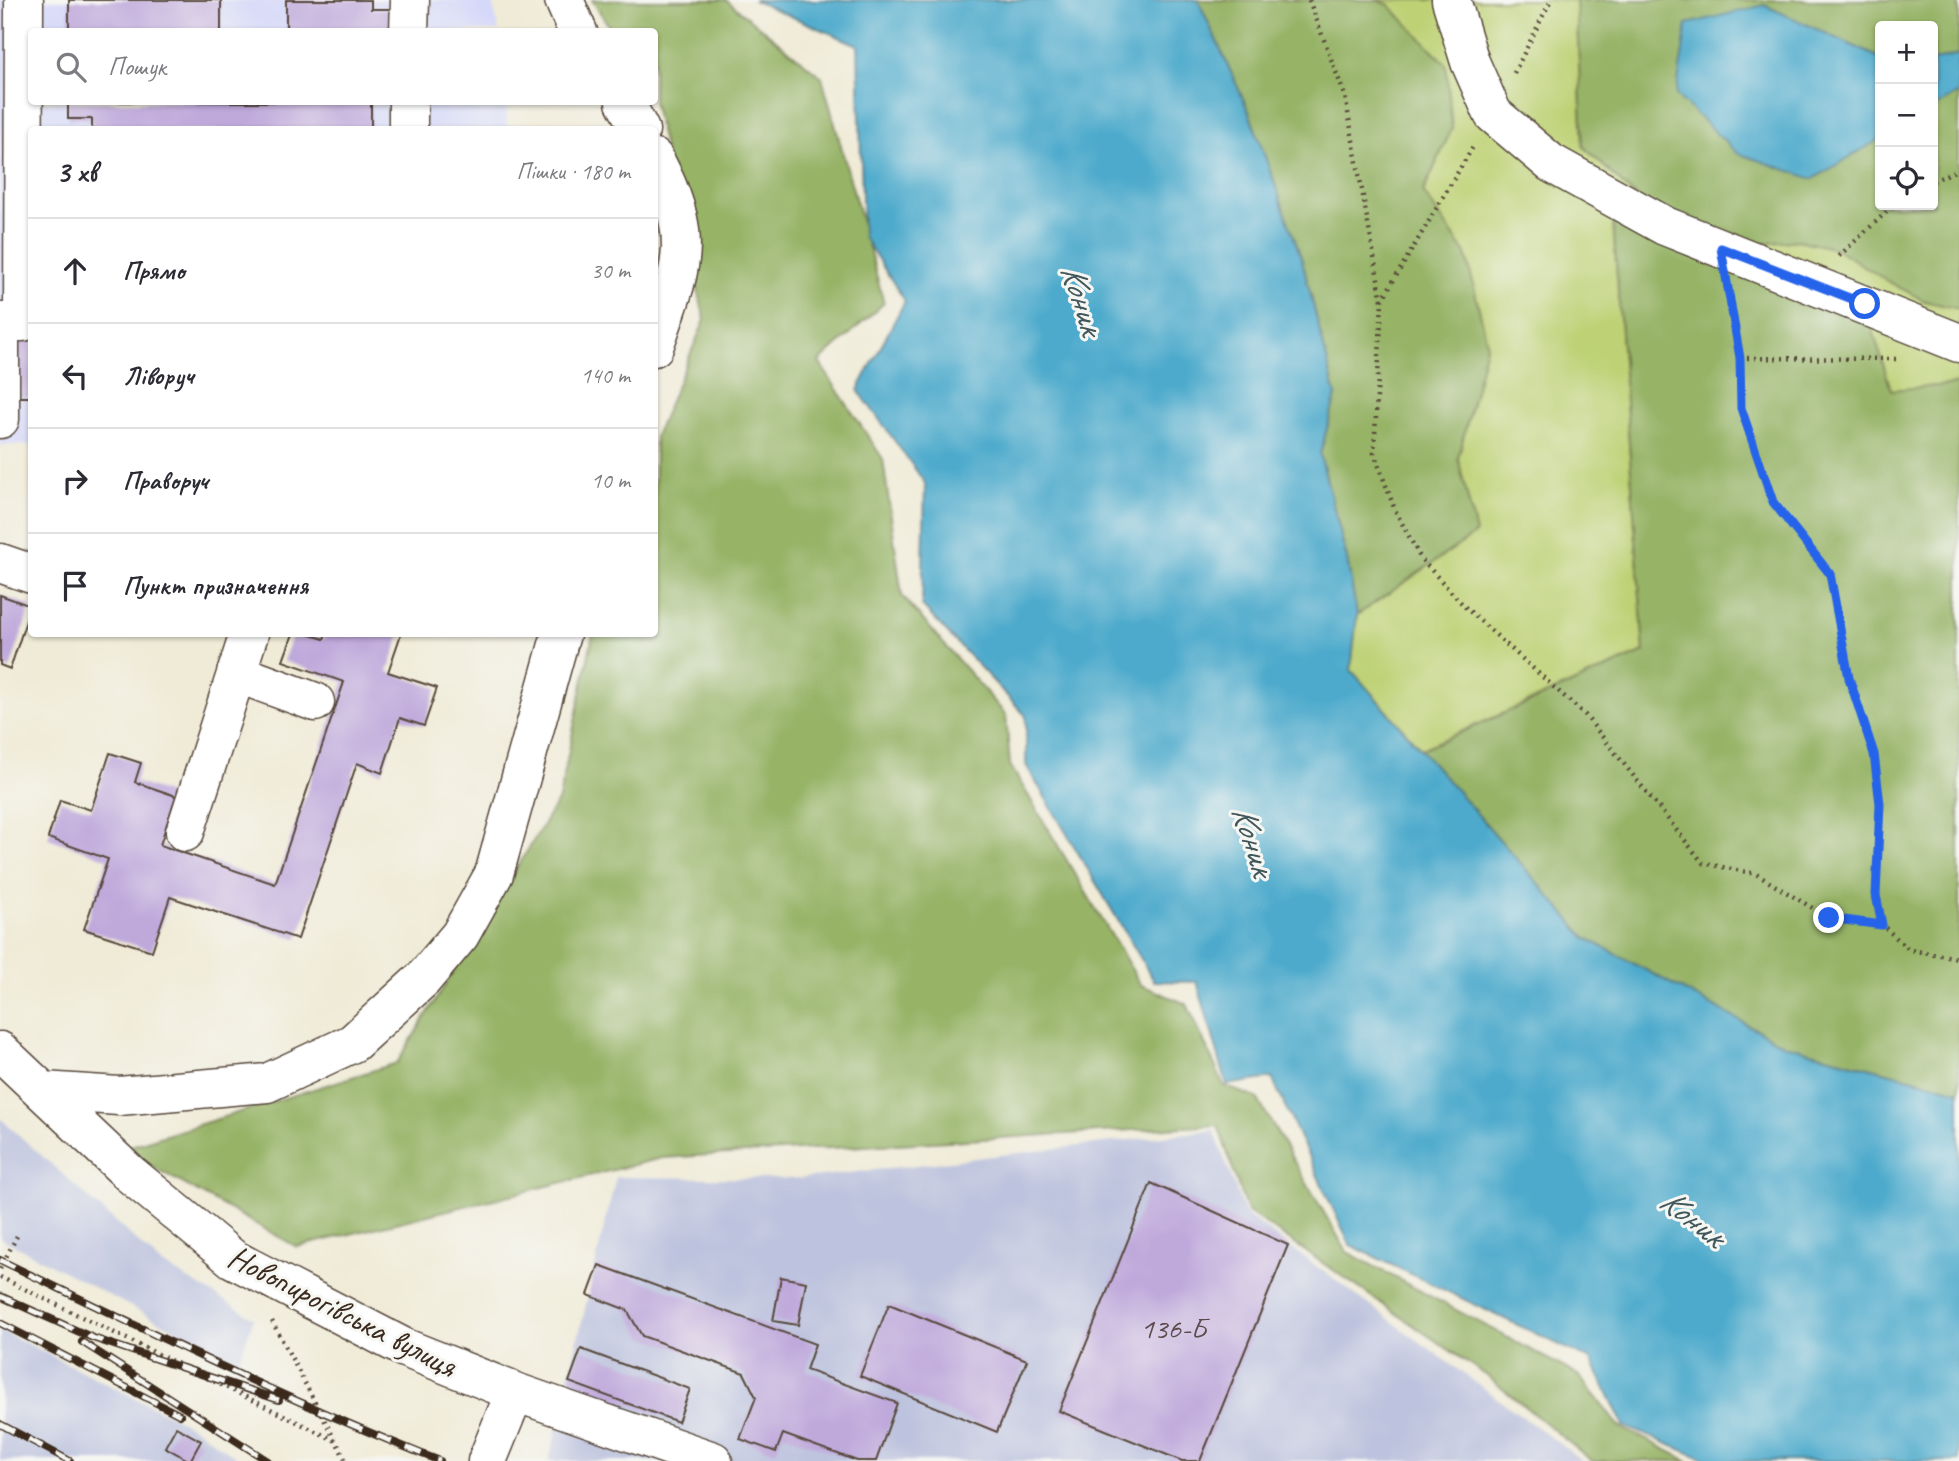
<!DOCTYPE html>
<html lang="uk">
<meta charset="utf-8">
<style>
:root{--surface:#fff;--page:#f7f7f7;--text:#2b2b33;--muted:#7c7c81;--line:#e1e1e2}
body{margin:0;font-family:Caveat,sans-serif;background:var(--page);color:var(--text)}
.controls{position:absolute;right:21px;top:21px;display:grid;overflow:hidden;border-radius:7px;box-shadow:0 2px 5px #0004}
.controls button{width:63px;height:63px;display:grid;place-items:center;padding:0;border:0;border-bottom:2px solid var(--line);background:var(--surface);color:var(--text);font:35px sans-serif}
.stop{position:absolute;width:21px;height:21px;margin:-16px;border:5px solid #2563eb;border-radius:50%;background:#fff}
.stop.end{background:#2563eb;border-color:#fff;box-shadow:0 2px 7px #0008}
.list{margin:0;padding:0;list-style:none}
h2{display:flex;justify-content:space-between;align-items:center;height:91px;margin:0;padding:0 28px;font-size:30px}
h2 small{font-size:23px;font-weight:400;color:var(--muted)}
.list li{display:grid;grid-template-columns:46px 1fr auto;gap:21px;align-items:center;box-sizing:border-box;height:105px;padding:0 28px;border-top:2px solid var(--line)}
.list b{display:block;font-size:26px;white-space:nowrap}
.list em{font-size:23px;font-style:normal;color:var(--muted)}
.icon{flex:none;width:38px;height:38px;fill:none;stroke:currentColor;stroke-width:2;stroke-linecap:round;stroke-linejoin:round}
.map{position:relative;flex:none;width:1959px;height:1461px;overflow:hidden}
.search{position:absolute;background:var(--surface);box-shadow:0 2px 5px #0004;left:28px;top:28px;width:630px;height:77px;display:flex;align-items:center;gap:18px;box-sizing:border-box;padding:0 24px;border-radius:7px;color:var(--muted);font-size:26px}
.panel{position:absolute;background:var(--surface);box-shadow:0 2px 5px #0004;left:28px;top:126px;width:630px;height:511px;border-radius:7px}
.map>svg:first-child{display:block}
</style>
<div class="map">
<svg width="1959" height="1461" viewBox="0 0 1959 1461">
<rect width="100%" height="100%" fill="#f6f6f2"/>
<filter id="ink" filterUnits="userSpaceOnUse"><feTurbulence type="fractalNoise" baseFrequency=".0143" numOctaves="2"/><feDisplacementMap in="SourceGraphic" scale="14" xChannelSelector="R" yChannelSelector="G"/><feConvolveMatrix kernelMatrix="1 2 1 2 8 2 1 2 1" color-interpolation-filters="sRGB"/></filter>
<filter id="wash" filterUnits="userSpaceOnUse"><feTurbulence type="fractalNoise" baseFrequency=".00686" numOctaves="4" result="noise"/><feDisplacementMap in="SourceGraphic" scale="28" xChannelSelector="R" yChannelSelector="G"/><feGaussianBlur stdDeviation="1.57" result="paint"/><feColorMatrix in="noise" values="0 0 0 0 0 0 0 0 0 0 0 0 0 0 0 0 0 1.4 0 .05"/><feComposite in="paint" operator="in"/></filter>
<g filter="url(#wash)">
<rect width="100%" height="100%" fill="#f0ebd7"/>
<path fill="#d5d8f9" d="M0 0H492L499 31 32 32V102H507V129L32 130 31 445H0Z"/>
<path fill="#bdc3de" d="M0 1118 161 1263 254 1318 238 1363 0 1238Z
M1214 1130 1245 1214 1583 1461H549L616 1177 798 1179Z
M0 1330 195 1428 242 1461H0Z"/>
<path fill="#bed174" stroke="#7c7e49" stroke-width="2" d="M1376 0H1576L1583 146 1665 226 1613 222 1644 652 1421 749 1351 670 1357 615 1476 533 1458 458 1487 343 1466 254 1423 193 1452 128 1388 4Z
M1798 240 1838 249 1925 301 1959 309V384L1891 390 1865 305 1722 248Z"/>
<path fill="#96b366" stroke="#686e42" stroke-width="2" d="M592 0H726L822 77 884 303 819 362 883 459 902 596 1006 715 1010 765 1141 985 1187 1004 1224 1086 1257 1098 1347 1252 1578 1375 1620 1427 1689 1461H1592L1487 1376 1247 1211 1218 1125 662 1158 297 1247 121 1149 397 1063 559 799 593 634H654L655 436 705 320 653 102 654 32 612 31Z
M1198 0H1376L1388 4 1446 64 1452 128 1423 192 1466 254 1487 343 1458 458 1476 533 1357 615 1347 559 1320 454 1336 396 1302 260 1249 112Z
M1576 0H1959V54L1933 61V26H1880V58L1764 5 1813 179 1880 139V205H1933V108L1959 93V309L1925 301 1887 281 1837 249 1798 240 1724 248 1865 305 1891 390 1959 384V1091L1785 1045 1586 938 1421 750 1644 652 1613 221 1665 225 1583 146Z"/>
<path fill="#4eaacc" stroke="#446a75" stroke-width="2" d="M753 0H1198L1249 112 1302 260 1336 396 1320 454 1347 559 1357 615 1351 670 1586 938 1785 1045 1959 1091V1461H1709L1624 1426 1591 1360 1350 1245 1272 1078 1227 1085 1197 982 1154 981 1026 765V716L922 606 925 483 858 390 905 301 863 236 858 45Z
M1764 5 1880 58V139L1813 179 1737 153 1676 95 1687 24Z
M1959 54V93L1933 108V61Z"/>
<g id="blocks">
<path fill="#bfa9db" d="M69 0H221V32H69Z
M286 0H371V9H397V32H286Z
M68 102H371V130H92V119H68Z
M16 333 32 334V397H16Z
M0 595 31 606 10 669 0 665Z
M293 634H308L324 639 326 634H401L388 672 437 688 424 726 400 718 382 773 357 763 298 939 170 897 152 951 84 929 108 859 48 838 60 800 91 810 110 753 141 763 135 782 176 796 160 845 275 884 344 682 283 661Z
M1151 1183 1288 1245 1200 1461H1182L1059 1411Z
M599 1265 815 1344 806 1370 897 1403 876 1461H857L783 1434 776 1452 740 1439 756 1397 744 1373 642 1336 627 1310 588 1295Z
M781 1277 806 1282 798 1325 773 1321Z
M889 1304 1027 1360 997 1432 860 1376Z
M581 1349 690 1389 678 1422 569 1382Z
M176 1427 201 1441 190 1461 165 1447Z"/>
</g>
</g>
<g filter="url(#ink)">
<use href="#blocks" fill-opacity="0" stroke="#56473a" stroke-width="2"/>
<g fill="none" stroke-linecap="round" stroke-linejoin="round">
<g stroke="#56473a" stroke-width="41">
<path id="minor" d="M564 0 578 32
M1451 0 1470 62 1493 114 1551 163 1665 226 1959 343
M409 32 410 0
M625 102 640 130
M408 130V102
M654 158C697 240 682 266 654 347
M0 419V322H23L24 0
M0 563 32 574
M236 673 315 702
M185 832 249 634
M0 1051 130 1174 233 1259 405 1348 515 1392 487 1461
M43 1091 119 1096 267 1083 353 1043 423 979 460 935 494 874 561 634
M515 1392 713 1461"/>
</g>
<path stroke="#56473a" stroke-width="4.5" stroke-dasharray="2 5" stroke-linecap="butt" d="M1309 0 1345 96 1382 301 1374 453 1395 510 1421 559 1467 609 1585 715 1703 863 1756 874 1829 918 1882 925
M1514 73 1551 0
M1933 181 1959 169
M1839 256 1894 205
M1730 290 1740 358 1741 408 1773 502 1830 574 1849 678 1874 754 1879 804 1876 895 1882 925 1910 950 1959 958
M1382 300 1474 145
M1740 358 1900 359
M0 1269 17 1236
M0 1277 336 1441 346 1461
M272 1321 335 1440"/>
<use href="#minor" stroke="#fff" stroke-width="38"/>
<g stroke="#3b2a1e" stroke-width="8">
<path id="rail" d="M0 1260C145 1330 290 1402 440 1461
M0 1296 93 1338 279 1400
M0 1323 180 1415
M82 1342 268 1461
M0 1424 70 1461"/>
</g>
<use href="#rail" stroke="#f6f6f2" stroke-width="5" stroke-dasharray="16" stroke-linecap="butt"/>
</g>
</g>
<g fill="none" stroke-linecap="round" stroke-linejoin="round" filter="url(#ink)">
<path stroke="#2563eb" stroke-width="9" d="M1829 918 1882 925 1876 895 1880 804 1874 754 1849 678 1830 574 1773 502 1741 408 1740 358 1721 248 1865 304"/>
</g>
<g text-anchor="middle" stroke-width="6" stroke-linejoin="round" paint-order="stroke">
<g font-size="30" fill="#5c4a4d">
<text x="1173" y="1338">136-Б</text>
</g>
<g font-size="33" fill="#3b2a1e" stroke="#f6f6f2">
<text transform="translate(343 1310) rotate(27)" y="12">Новопирогівська вулиця</text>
</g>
<g font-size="35" font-style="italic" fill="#42575b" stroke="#f6f6f2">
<text transform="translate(1083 299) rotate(72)" y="12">Коник</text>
<text transform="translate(1254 840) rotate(72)" y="12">Коник</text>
<text transform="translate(1693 1217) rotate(38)" y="12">Коник</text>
</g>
</g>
</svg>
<div class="controls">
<button>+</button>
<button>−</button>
<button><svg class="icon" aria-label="locate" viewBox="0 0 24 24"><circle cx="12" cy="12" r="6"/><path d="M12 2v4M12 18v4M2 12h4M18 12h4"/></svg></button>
</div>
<div class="stop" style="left:1865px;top:304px"></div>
<div class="stop end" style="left:1829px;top:918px"></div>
<div class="search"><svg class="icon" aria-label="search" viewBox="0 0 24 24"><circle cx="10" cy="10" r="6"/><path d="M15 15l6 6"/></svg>Пошук</div>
<section class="panel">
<h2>3 хв<small>Пішки · 180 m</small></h2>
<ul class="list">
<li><svg class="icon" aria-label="ahead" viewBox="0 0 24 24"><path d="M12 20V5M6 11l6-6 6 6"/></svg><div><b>Прямо</b></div><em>30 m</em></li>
<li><svg class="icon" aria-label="left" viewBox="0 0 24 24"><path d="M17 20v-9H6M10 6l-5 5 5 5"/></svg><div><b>Ліворуч</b></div><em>140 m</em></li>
<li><svg class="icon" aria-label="right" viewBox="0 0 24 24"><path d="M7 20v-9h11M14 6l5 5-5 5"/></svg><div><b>Праворуч</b></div><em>10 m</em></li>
<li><svg class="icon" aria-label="arrive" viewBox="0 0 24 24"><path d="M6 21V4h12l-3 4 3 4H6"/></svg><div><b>Пункт призначення</b></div></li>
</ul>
</section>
</div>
